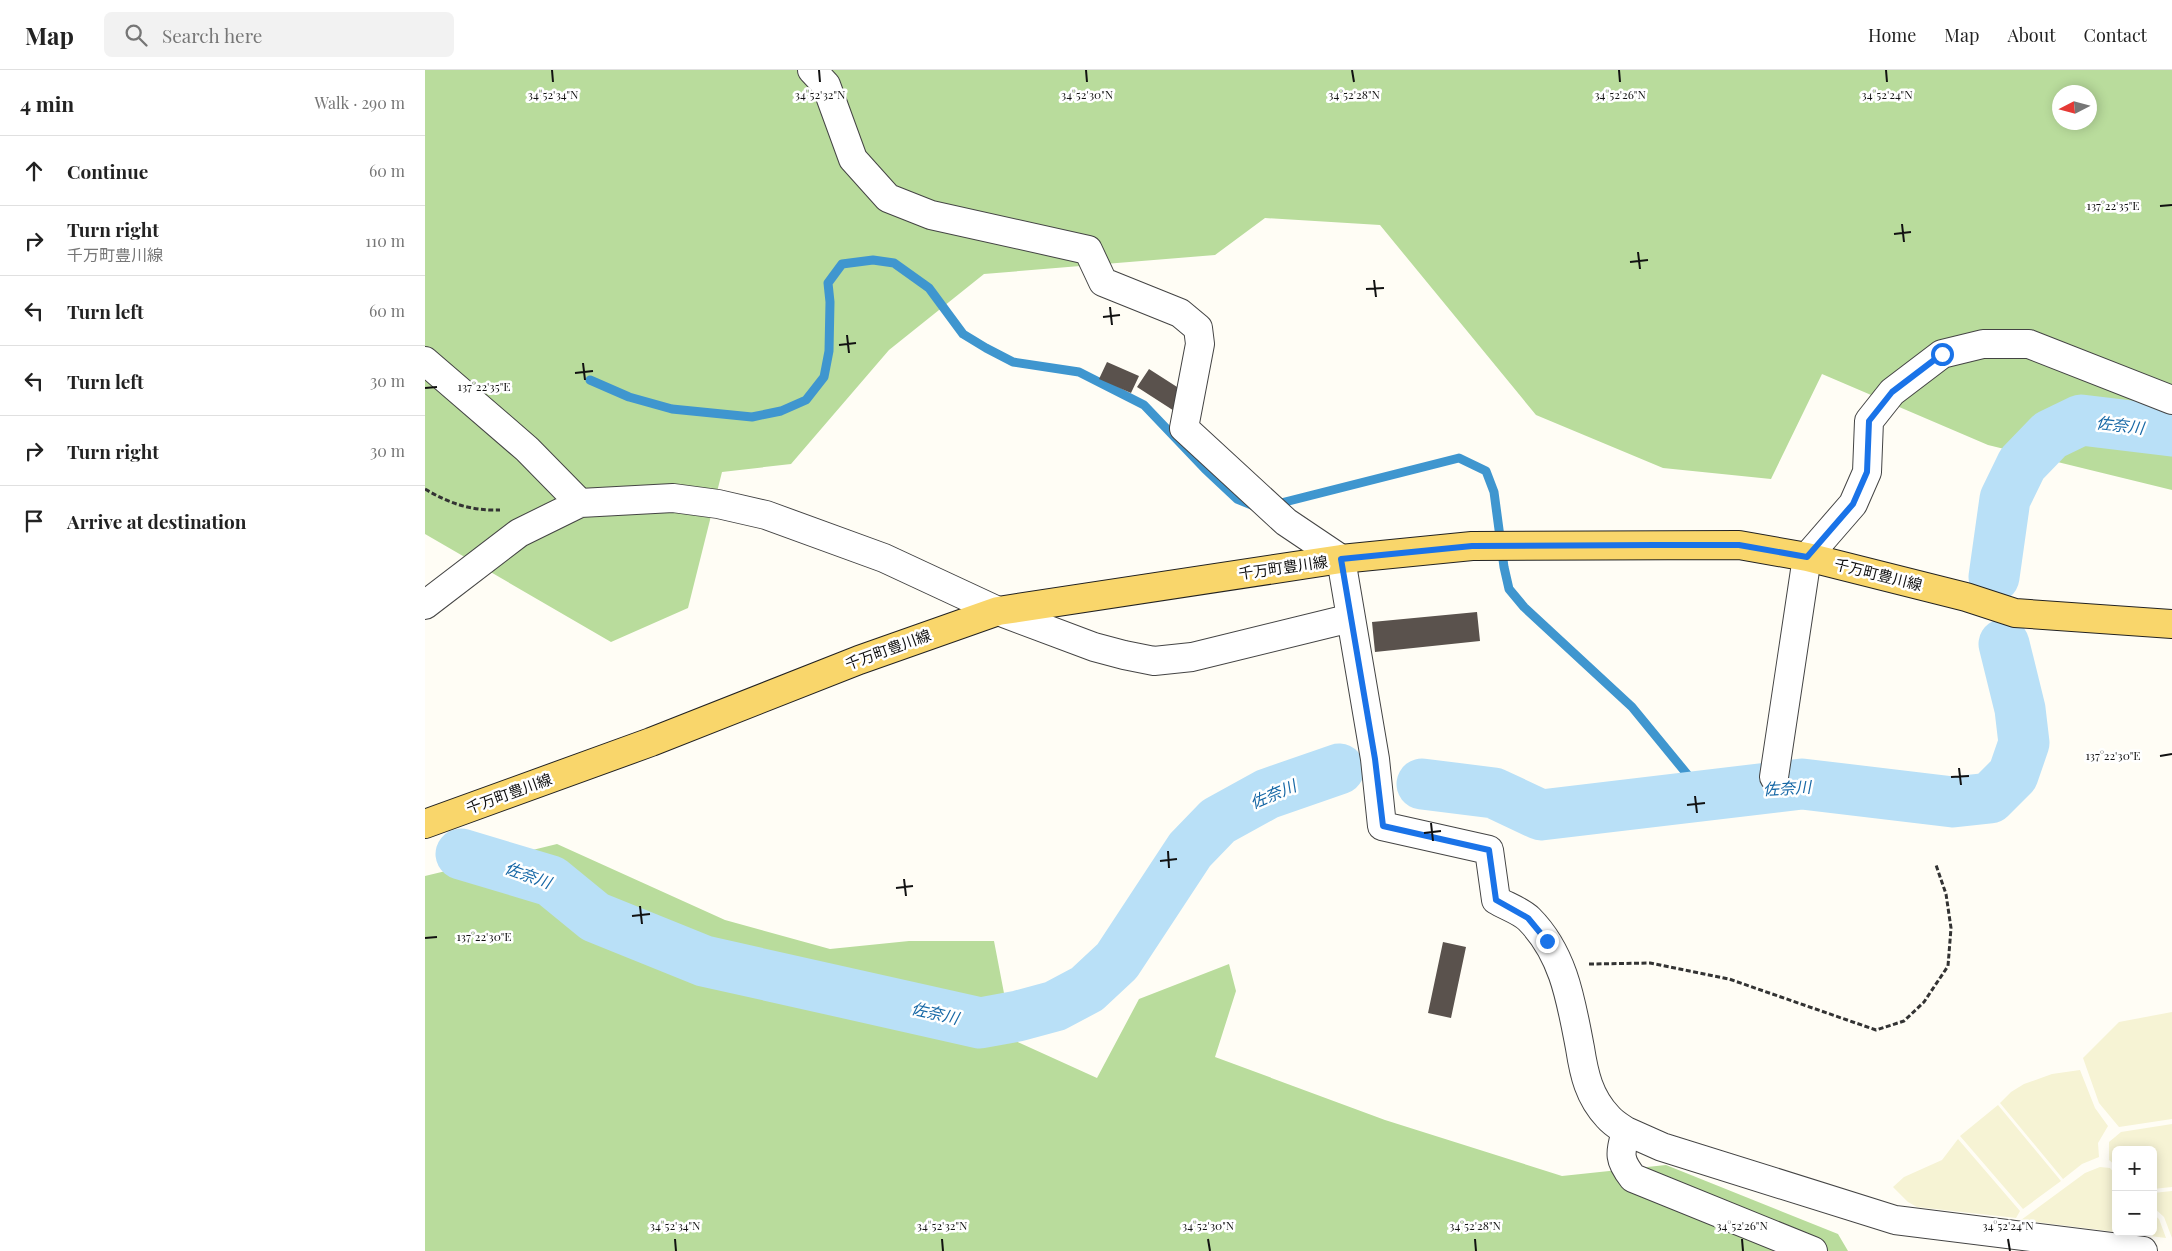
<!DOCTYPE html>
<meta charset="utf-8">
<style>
:root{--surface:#fff;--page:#f2f2f2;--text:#222;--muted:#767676;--line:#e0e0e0}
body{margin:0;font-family:"Playfair Display","Noto Sans JP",serif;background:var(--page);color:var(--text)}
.controls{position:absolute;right:15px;bottom:15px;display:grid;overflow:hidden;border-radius:8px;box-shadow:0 2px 12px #0003}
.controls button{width:45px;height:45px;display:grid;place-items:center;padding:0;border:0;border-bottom:1px solid var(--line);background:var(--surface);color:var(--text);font:25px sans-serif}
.compass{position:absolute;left:1627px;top:15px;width:45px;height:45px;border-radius:50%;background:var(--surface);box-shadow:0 2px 12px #0003;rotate:264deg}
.stop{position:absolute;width:15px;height:15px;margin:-11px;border:4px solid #1a73e8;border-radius:50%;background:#fff}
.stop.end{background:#1a73e8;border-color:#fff;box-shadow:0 1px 5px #0008}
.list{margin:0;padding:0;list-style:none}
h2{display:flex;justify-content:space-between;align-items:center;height:65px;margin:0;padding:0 20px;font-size:21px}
h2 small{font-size:16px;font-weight:400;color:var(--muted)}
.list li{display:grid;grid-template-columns:32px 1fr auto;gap:15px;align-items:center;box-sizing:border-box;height:70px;padding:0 20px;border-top:1px solid var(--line)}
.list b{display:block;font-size:19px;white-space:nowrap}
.list p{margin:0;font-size:16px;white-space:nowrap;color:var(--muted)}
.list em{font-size:16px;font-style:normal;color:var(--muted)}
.icon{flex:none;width:28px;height:28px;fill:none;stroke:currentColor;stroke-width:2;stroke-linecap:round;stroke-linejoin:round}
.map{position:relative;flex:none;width:1747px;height:1181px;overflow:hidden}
header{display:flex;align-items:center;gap:30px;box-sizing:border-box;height:70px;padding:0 25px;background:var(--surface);border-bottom:1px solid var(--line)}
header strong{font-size:24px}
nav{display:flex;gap:28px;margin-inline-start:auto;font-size:18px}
.search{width:350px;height:45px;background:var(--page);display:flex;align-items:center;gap:12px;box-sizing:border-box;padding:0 18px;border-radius:8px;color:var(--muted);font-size:19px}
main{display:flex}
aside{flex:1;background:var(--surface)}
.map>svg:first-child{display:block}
</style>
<header>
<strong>Map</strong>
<div class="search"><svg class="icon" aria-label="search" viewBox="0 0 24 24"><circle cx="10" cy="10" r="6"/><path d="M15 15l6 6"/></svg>Search here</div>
<nav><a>Home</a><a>Map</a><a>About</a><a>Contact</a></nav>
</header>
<main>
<aside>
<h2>4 min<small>Walk · 290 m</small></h2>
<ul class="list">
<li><svg class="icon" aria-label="ahead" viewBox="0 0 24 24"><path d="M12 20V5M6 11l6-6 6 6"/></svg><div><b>Continue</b></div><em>60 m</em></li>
<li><svg class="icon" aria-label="right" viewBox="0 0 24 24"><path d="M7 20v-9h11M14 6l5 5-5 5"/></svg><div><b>Turn right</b><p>千万町豊川線</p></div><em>110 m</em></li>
<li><svg class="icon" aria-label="left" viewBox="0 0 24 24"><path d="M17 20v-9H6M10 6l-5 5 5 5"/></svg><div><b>Turn left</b></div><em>60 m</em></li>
<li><svg class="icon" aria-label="left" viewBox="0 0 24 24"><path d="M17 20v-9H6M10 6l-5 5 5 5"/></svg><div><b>Turn left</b></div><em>30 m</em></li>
<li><svg class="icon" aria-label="right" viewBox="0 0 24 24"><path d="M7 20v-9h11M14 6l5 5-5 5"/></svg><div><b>Turn right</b></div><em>30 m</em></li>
<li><svg class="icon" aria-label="arrive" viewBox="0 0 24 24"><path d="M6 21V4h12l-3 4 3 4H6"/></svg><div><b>Arrive at destination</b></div></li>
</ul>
</aside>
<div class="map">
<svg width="1747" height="1181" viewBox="0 0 1747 1181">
<rect width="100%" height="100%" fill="#fffdf5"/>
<path fill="#f6f3d4" d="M1747 942V1049L1694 1057 1674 1033 1658 988 1694 952Z
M1655 1000 1670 1038 1683 1056 1673 1073 1674 1087 1657 1094 1638 1109 1575 1033 1586 1022 1599 1014 1627 1004Z
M1573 1035 1636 1111 1598 1139 1535 1066Z
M1747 1054V1117L1728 1119V1080H1691V1096L1684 1090V1072L1696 1062Z
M1533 1069 1595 1141 1591 1148 1492 1137 1483 1132 1468 1117 1479 1107 1517 1090Z
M1675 1097 1685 1098 1691 1105V1162L1596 1150 1660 1103Z
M1747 1121V1168L1739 1147 1728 1137V1123Z
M1728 1144 1734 1149 1741 1168 1693 1162H1728Z"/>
<path fill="#b9dc9c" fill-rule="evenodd" d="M0 0H1747V420L1563 375 1397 304 1346 409 1238 398 1111 345 955 155 840 148 790 185 559 204 464 280 366 394 297 402 263 538 186 572 0 464ZM1634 22H1664V52H1634Z
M132 774 300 850 405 879 484 871H569L588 970 672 1008 714 929 804 894 811 921 790 987 960 1050 1137 1106 1241 1095 1413 1164 1423 1181H0V806Z"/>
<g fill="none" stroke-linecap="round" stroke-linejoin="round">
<path stroke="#3f96cf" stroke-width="9" d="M165 310 204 327 247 339 327 347 356 341 381 330 399 307 404 281 405 232 403 213 417 194 448 190 469 193 504 218 538 264 561 278 588 292 654 302 719 335 780 399 812 429 829 436
M848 435 1034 388 1061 401 1069 422 1079 497 1084 519 1099 537 1207 637 1280 726"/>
<path stroke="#b9e0f7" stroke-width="51" d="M1569 507 1580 429 1597 394 1625 365 1656 350 1747 361
M997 714 1069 723 1116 745 1377 714 1528 732 1565 728 1588 705 1599 673 1595 639 1579 574
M36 784 126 811 170 847 279 891 555 953 593 946 630 936 662 919 692 891 765 780 793 751 842 724 914 699"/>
</g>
<path fill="#5a524d" d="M682 292 714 306 706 323 674 309Z
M724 299 763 324 757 346 712 317Z
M1052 542 1055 571 950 582 947 552Z
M1018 872 1041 877 1026 948 1003 943Z"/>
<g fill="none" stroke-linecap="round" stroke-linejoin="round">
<g stroke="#444" stroke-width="30">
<path id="minor" d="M387 0 401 15 428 89 463 128 506 145 663 180 678 212 755 243 773 258 775 274 759 358 861 452 916 489 950 689 957 756 1064 780 1071 830C1081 836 1096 841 1104 849 1139 884 1146 931 1155 978 1159 1004 1164 1027 1183 1047 1188 1053 1195 1057 1201 1061 1195 1084 1193 1089 1208 1108L1388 1181
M0 291 102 379 155 433
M0 535 94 463 155 433 248 428 293 434 341 445 459 488 573 541 669 577 699 585 729 591 767 587 926 548
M1349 707 1382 487 1428 434 1442 402 1444 351 1467 322 1517 284 1558 274H1604L1747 330
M1201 1061 1237 1077 1470 1150 1718 1181"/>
</g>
<g stroke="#222" stroke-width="30">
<path id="major" d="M0 754 226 672 434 590 573 541 916 489 1047 476 1314 475 1382 487 1541 527 1590 543 1747 554"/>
</g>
<path stroke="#333" stroke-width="3" stroke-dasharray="5 2.5" stroke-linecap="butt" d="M0 419C25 434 47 441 75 440
M1164 894 1225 893 1304 909 1451 960 1479 951 1499 932 1523 896 1526 858 1521 824 1511 795"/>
<use href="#minor" stroke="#fff" stroke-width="28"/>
<use href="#major" stroke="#f9d66b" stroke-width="28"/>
</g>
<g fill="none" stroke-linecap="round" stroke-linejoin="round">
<path stroke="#1a73e8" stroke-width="6" d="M1122 871 1103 848 1071 830 1064 780 958 756 950 689 916 489 1047 476 1230 475H1314L1382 487 1428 434 1442 402 1444 351 1467 322 1517 284"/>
</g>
<path fill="none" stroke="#111" stroke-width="2" d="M127 0 128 12M394 0 395 12M661 0 662 12M927 0 929 12M1194 0 1195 12M1461 0 1462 12M1735 136 1747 135M1477 154 1479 172M1469 164 1486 162M1213 182 1215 199M1205 192 1223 190M949 210 951 227M941 219 959 218M685 237 687 255M678 247 695 245M422 265 424 283M414 275 431 273M158 293 160 310M150 303 168 301M0 318 12 317M1735 686 1747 684M1534 698 1536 715M1526 707 1544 706M1270 726 1272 743M1262 735 1280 733M1006 753 1008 771M999 763 1016 761M743 781 744 798M735 791 752 789M479 809 481 826M471 818 488 816M215 836 217 854M207 846 225 844M0 868 12 867M250 1169 251 1181M517 1169 518 1181M783 1169 785 1181M1050 1169 1051 1181M1317 1169 1318 1181M1583 1169 1585 1181"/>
<g text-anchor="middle" stroke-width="5" stroke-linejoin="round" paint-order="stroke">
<g font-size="15" fill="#111" stroke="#fff">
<text transform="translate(858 498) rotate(-8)" y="5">千万町豊川線</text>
<text transform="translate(1453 505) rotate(14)" y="5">千万町豊川線</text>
<text transform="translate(463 580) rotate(-20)" y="5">千万町豊川線</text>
<text transform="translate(84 724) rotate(-20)" y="5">千万町豊川線</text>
</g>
<g font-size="16" font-style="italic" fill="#1768a6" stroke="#fff">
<text transform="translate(1695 355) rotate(7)" y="6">佐奈川</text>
<text transform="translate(1362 718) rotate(-3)" y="6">佐奈川</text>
<text transform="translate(848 724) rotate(-23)" y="6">佐奈川</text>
<text transform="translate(103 805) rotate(20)" y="6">佐奈川</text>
<text transform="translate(510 943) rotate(13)" y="6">佐奈川</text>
</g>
</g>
<g font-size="12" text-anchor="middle" fill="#111" stroke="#fff" stroke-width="5" stroke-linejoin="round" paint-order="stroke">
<text x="128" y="29">34°52'34"N</text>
<text x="395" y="29">34°52'32"N</text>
<text x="662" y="29">34°52'30"N</text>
<text x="929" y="29">34°52'28"N</text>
<text x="1195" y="29">34°52'26"N</text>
<text x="1462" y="29">34°52'24"N</text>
<text x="1688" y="140">137°22'35"E</text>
<text x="59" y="321">137°22'35"E</text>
<text x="1688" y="690">137°22'30"E</text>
<text x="59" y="871">137°22'30"E</text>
<text x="250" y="1160">34°52'34"N</text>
<text x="517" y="1160">34°52'32"N</text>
<text x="783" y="1160">34°52'30"N</text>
<text x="1050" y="1160">34°52'28"N</text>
<text x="1317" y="1160">34°52'26"N</text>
<text x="1583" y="1160">34°52'24"N</text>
</g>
</svg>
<div class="controls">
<button>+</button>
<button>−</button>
</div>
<svg class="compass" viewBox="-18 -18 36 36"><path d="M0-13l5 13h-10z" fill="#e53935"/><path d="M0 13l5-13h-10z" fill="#767676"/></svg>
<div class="stop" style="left:1517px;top:284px"></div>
<div class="stop end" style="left:1122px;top:871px"></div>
</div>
</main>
